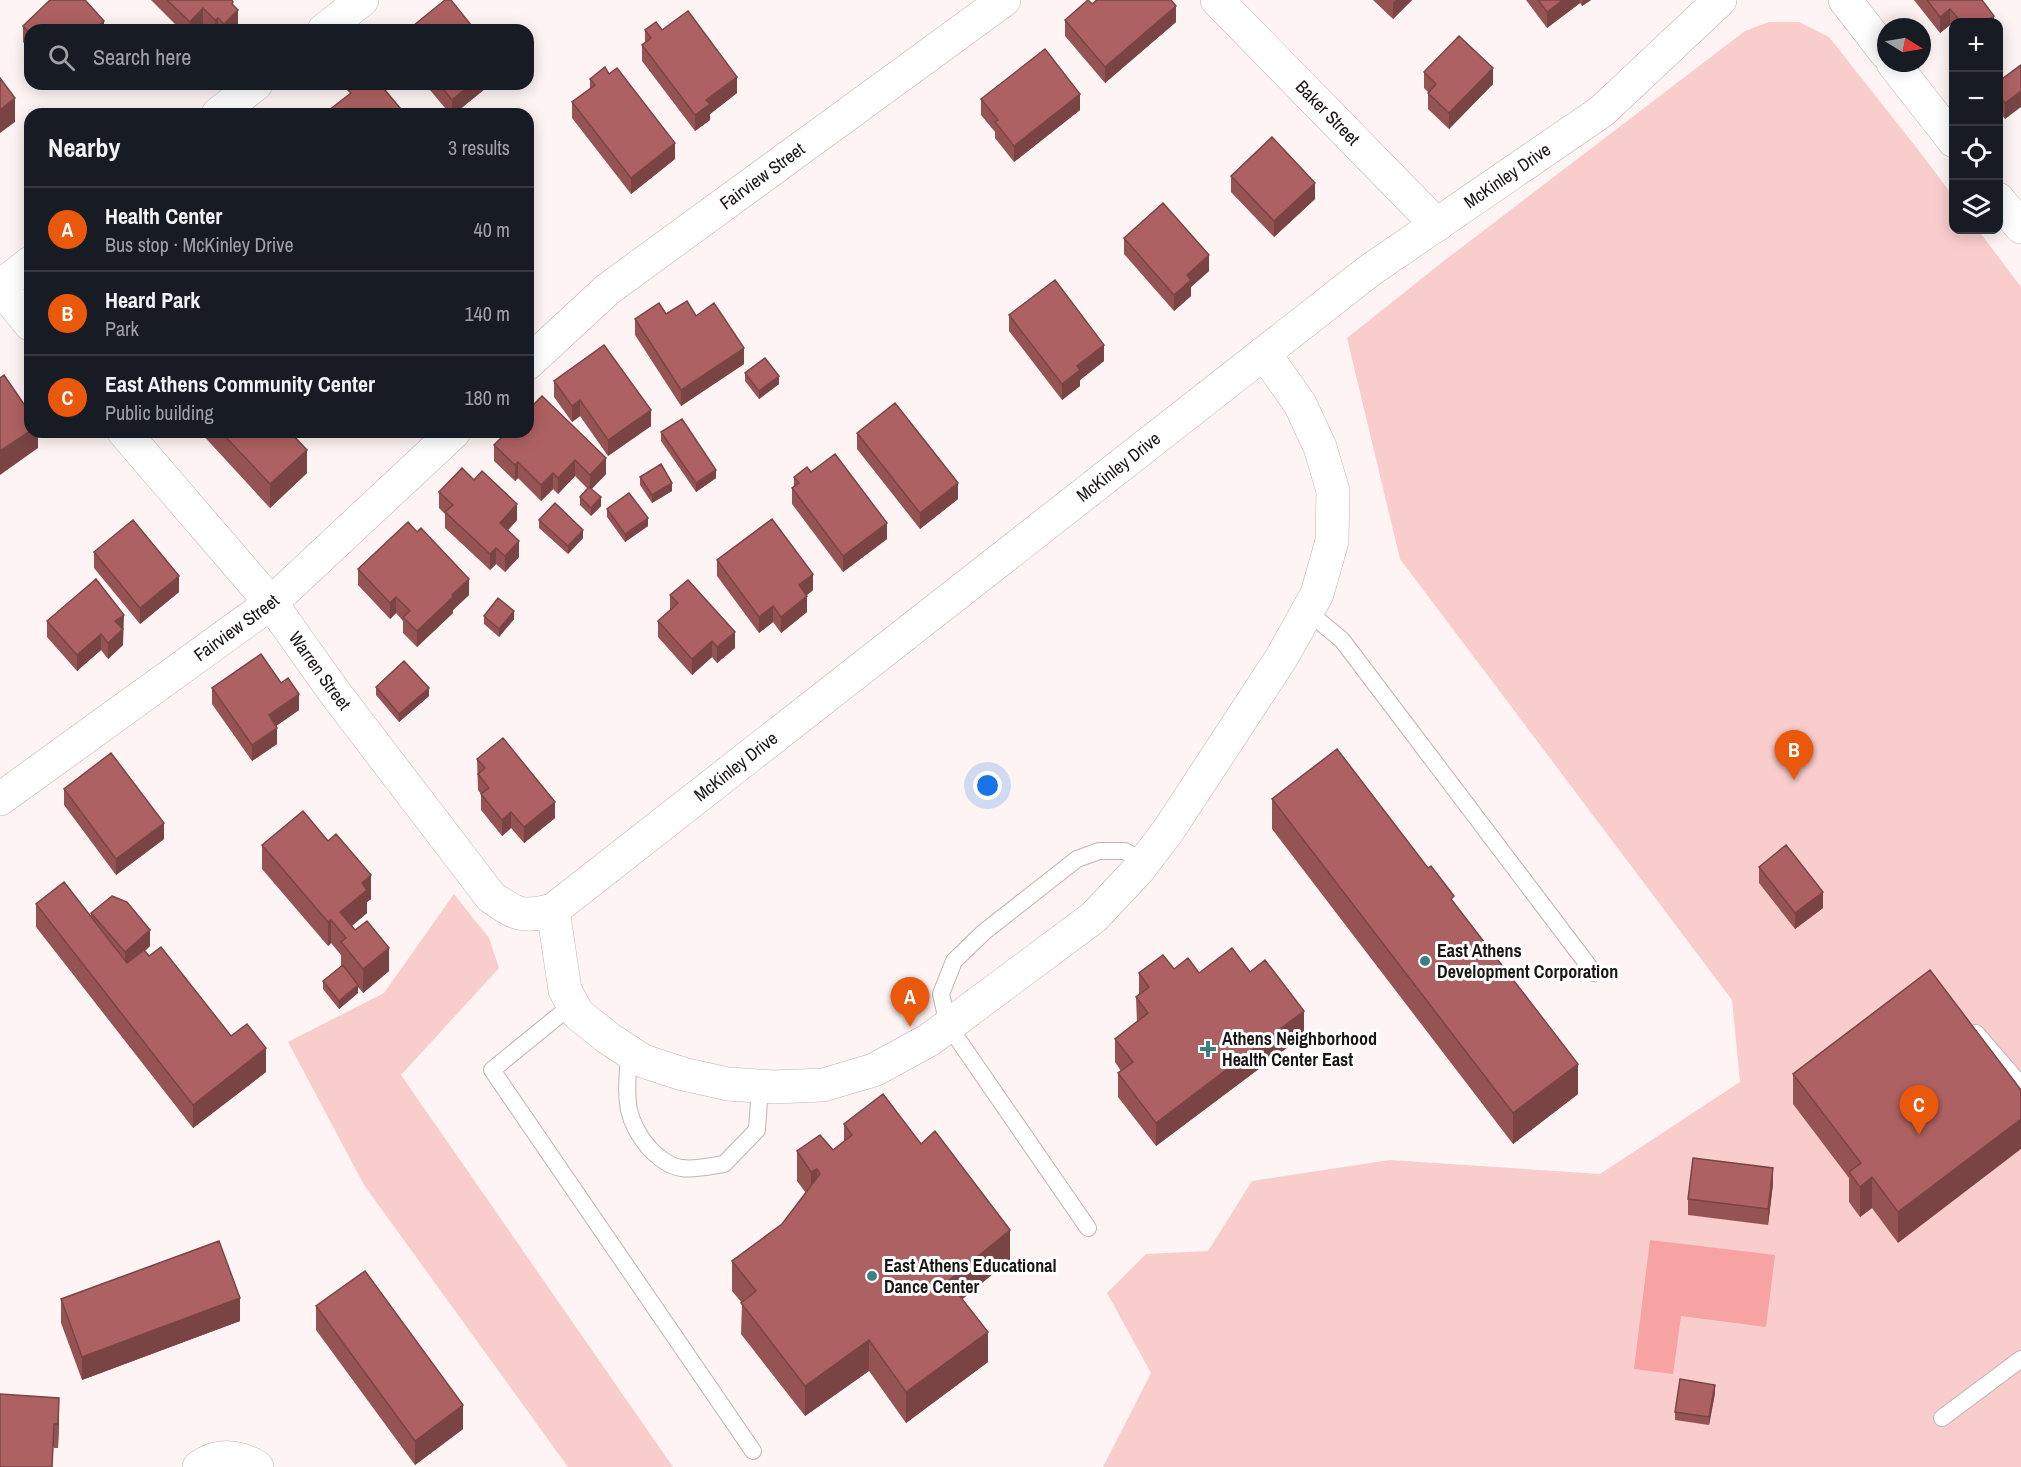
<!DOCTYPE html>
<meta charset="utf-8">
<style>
:root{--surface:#171b24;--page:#242831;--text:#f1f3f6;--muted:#9ea1a6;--line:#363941;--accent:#ea580c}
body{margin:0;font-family:"Archivo Narrow",sans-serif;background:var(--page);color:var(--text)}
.controls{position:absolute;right:18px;top:18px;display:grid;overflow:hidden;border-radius:12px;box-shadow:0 3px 15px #0003}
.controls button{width:54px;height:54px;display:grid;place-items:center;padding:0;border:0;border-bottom:2px solid var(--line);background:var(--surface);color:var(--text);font:30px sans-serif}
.compass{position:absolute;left:1877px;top:18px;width:54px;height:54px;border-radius:50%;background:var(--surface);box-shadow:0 3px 15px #0003;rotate:101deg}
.you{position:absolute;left:988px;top:786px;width:21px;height:21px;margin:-15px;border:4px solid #fff;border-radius:50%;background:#1a73e8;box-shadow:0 0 0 9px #1a73e833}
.badge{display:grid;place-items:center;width:39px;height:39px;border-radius:50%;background:var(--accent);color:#fff;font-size:20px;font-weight:700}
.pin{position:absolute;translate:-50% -50px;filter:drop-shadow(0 2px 3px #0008)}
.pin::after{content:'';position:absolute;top:32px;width:21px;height:18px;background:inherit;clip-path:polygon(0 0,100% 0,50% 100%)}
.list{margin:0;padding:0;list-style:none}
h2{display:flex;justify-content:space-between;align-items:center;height:78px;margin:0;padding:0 24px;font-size:26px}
h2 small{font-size:20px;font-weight:400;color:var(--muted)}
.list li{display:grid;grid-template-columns:39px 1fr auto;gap:18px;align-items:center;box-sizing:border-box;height:84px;padding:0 24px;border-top:2px solid var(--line)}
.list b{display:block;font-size:22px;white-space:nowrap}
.list p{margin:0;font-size:20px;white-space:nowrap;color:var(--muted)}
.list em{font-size:20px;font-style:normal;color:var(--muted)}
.icon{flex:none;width:33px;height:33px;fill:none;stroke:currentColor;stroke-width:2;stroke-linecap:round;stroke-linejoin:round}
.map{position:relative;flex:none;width:2021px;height:1467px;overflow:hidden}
.search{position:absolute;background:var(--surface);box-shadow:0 3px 15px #0003;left:24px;top:24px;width:510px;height:66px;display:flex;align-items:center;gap:15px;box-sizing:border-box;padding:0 21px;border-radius:18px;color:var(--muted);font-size:22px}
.panel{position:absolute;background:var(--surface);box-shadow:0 3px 15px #0003;left:24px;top:108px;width:510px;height:330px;border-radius:18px}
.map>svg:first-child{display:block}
</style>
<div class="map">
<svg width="2021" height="1467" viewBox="0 0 2021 1467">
<rect width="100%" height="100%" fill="#fef4f4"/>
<path fill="#f9cdcc" d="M1769 22H1799L1829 37 1916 147 1953 196 1954 230H1978L2021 287V1467H1103L1151 1373 1107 1293 1146 1254 1208 1251 1252 1181 1390 1160 1600 1174 1740 1082 1732 1000 1400 559 1347 338 1445 260 1745 31Z
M454 894 489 938 499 968 401 1075 673 1467H568L364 1185 288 1042 384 993Z"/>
<path fill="#f7a3a3" d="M1650 1240 1775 1255 1766 1327 1681 1316 1673 1374 1634 1369Z"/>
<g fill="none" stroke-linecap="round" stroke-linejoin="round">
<g stroke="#beb4b3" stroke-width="18">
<path id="service" d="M1307 611 1342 640 1594 973
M573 1004 492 1070 753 1451
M1976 1033 2021 1085
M629 1052C627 1092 621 1116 650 1149 658 1157 670 1167 682 1168 694 1170 711 1166 724 1164L757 1130 760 1086
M1088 1228 948 1025 941 994 954 961 984 932 1077 859 1099 851H1125L1144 862
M1942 1418 2021 1359"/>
</g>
<g stroke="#beb4b3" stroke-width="34">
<g id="minor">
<path id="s1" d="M1217 0 1437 225"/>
<path d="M1845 0 1886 53"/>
<path d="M1893 63 1954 141"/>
<path d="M1998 199 2021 227"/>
<path d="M0 287 30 324"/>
<path id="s2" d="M528 363 608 289 1004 0"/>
<path id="s3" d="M124 432 271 603 335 693 491 897C517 915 522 918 553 910L1369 271 1602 111 1720 0"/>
<path id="s4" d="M0 799 271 603 454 432"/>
<path d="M553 910 565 990 578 1014 608 1038 643 1061 683 1074 728 1084 774 1087 823 1085 874 1070 929 1040 1094 917 1139 869 1168 831 1282 657 1317 594 1332 541 1333 491 1320 447 1300 404 1264 353"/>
<path d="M199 1467C218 1454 238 1455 257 1467"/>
</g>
</g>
<g stroke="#beb4b3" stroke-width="34">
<path id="tertiary" d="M324 30 362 0
M218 114 256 84
M0 287 30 263"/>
</g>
<use href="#service" stroke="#fff" stroke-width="16"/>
<use href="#minor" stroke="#fff" stroke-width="33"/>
<use href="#tertiary" stroke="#fff" stroke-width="33"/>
</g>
<path fill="#965354" d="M151 0H232L238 26 234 30H209L203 24 198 30H181Z
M1095 0H1171L1176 22 1105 83 1065 36V20L1092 4 1096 1Z
M1373 0H1412L1393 19Z
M1526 0H1591L1582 6 1580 3 1547 28Z
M1914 0H1982L1994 22H1953V29L1950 25 1940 33Z
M23 26 104 30H30V50L23 42Z
M645 30H662L737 93 710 114V120L695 131 642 61V45L645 43Z
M2021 65 2005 119 1998 110V82Z
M1424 72 1493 84 1449 129 1428 109V92L1424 88Z
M609 74 675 159 631 194 572 118V102L590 89V79Z
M425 84H491L454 114H450Z
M981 99 1080 110 1014 162 995 138V132L981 115Z
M1231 176 1315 199 1274 237 1231 192Z
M1124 238 1209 271 1191 287V296L1174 311 1124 254Z
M666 314 696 316 744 364 681 406 635 335V319Z
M1009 315 1104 361 1080 380V386L1062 400 1009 331Z
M745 373 779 384 759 399 745 381Z
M554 381 651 426 608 456 580 416 572 422 554 397Z
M200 432H290L307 473 270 508Z
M528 432 606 474 591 489 601 506 591 516 580 505V497L587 488 575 476 558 494 553 489 541 501 518 478 515 481 494 461V445Z
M661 432 716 478 696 492 661 441Z
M857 433 958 499 920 529 857 449Z
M811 472 887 539 843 572 792 504V488L794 487V477Z
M640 477 672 491 652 503 640 485Z
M439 492 517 520 508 530 519 557 505 572 496 564 490 570 445 528V514L439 508Z
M607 509 648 526 625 542 607 517Z
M539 520 583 538 568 554 539 528Z
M94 552 179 592 140 624 94 568Z
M717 560 813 590 807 595V612L781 633 773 622 759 633 717 576Z
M358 569 469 595 453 610V613L417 647 403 633V621L396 613 390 619 358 585Z
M670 595 735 648 717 663 712 657 692 675 658 637V621L670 610Z
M484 616 514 619 499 637 484 624Z
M47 621 124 631H123V645L108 659 101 650 77 671 47 637Z
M376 687 429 696 399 722 376 695Z
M212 688 299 710 276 726 277 744 252 761 212 704Z
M477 759 555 818 524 843 511 828 502 836 481 810V794L478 790Z
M64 789 164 839 116 875 64 805Z
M1272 799 1454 903 1578 1094 1513 1144 1272 829Z
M262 845 371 899 367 902V913L352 926 389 971 363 993 358 987V993L339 1009 323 989V981L341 966V955L331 943 328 946 262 869Z
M1759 867 1823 908 1795 929 1759 883Z
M36 904 91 917V913L150 946 145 951 149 956 231 1036 266 1072 193 1128 36 927Z
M1174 969 1199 973 1250 972 1304 1035 1156 1146 1118 1097V1073L1121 1071 1115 1062V1039L1137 1022 1136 997 1139 995V973Z
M1930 970 1898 1243 1872 1208 1860 1217 1849 1202V1178L1793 1104V1074Z
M844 1124 1010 1260 962 1299 988 1362 906 1423 869 1371 805 1416 741 1334 742 1303 732 1291V1261L782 1224 806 1193 797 1181V1151L833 1150 844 1141Z
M1773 1184 1768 1225 1688 1215V1199Z
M61 1299 240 1321 82 1380 61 1323Z
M316 1306 463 1429 415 1465 316 1330Z
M1715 1393 1709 1425 1675 1420V1412Z
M0 1394 59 1422 58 1448H54Z"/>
<path fill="#7a4445" d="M1396 0H1412L1393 19V3Z
M1563 0H1580V3L1547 28V12Z
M1582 0H1591L1582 6Z
M233 2V15L238 10V26L234 30H224V24L232 4Z
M1176 6V22L1105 83V67Z
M203 8V24L198 30H190V22Z
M1950 9V25L1940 33V17Z
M1994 16V22H1985Z
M218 18V30H215V20Z
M104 21V30H94Z
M1493 68V84L1449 129V113Z
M737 77V93L710 114V120L695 131V115L706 100Z
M471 84H491L454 114H452V100Z
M2021 91V107L2005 119V103Z
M1080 94V110L1014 162V146Z
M15 98V122L0 133V110Z
M675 143V159L631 194V178Z
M1315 183V199L1274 237V221Z
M1209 255V271L1191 287V296L1174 311V295L1187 275Z
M1104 345V361L1080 380V386L1062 400V384L1077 366Z
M744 348V364L681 406V390Z
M779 376V384L759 399V391Z
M580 400V416L572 422V406Z
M651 410V426L608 456V440Z
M30 431V432H38V448L0 475V451Z
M307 450V473L270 508V484Z
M606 458V474L590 491V475Z
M575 460V476L558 494V478Z
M518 462V478L515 481V465Z
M716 470V478L696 492V483Z
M553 473V489L541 501V485Z
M672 483V491L652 503V495Z
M958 483V499L920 529V513Z
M601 497V506L591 516V508Z
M517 504V520L500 539V523Z
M648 518V526L625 542V534Z
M887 523V539L843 572V556Z
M583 530V538L568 554V546Z
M519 541V557L505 572V556Z
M496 548V564L490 570V554Z
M813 574V590L799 601V585Z
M179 576V592L140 624V608Z
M469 579V595L453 610V613L417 647V631L452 595Z
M807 596V612L781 633V617Z
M396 597V613L390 619V603Z
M773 606V622L759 633V617Z
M514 611V619L499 637V629Z
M124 615 123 645 108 659V643L115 621Z
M735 632V648L717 663V647Z
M101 634V650L77 671V655Z
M712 641V657L692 675V659Z
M429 688V696L399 722V714Z
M299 694V710L269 731V715Z
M277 728V744L252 761V745Z
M555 802V818L524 843V827Z
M511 812V828L502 836V820Z
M164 823V839L116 875V859Z
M371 875V899L367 902V913L342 934 340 912 362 883Z
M1823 892V908L1795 929V913Z
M331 920V943L328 946V922Z
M150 930V946L125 968V952Z
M389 948V971L363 993V969Z
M358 985V993L339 1009V1001Z
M1304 1011V1035L1156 1146V1123Z
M266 1048V1072L193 1128V1105Z
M1578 1064V1094L1513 1144V1113Z
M2021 1119V1149L1898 1243V1212Z
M1773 1168V1184L1768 1225V1209Z
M817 1169V1199L811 1202V1172Z
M1872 1177V1208L1860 1217V1187Z
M1010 1230V1260L948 1311V1281Z
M240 1298V1321L82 1380V1357Z
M988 1332V1362L906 1423V1392Z
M869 1340V1371L805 1416V1386Z
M1715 1385V1393L1709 1425V1417Z
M59 1398V1422L58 1448V1424Z
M463 1405V1429L415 1465V1441Z"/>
<path fill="#ae6162" stroke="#7a4445" stroke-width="1.5" d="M50 0H85L104 21 94 30H30V34L23 26Z
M167 0H232L233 2 232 4 238 10 224 24 218 18 215 20 203 8 190 22Z
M445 0H451L475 30H408Z
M1088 0 1092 4 1097 0H1171L1176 6 1105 67 1065 20Z
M1538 0H1563L1547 12Z
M1927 0H1982L1994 16 1985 22H1961L1950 9 1940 17Z
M688 11 737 77 706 100 710 104 695 115 642 45 651 38 645 30 656 22 662 30Z
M1459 36 1493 68 1449 113 1428 93 1436 84 1424 72Z
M1045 49 1080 94 1014 146 995 122 998 120 981 99Z
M2021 65V91L2005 103 1998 94V82Z
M605 67 609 74 617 68 675 143 631 178 572 102 595 85 590 79Z
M0 78 15 98 0 110Z
M354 84H380L405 114H324L351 93 347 89Z
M439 84H471L452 100Z
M1272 137 1315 183 1274 221 1231 176Z
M1163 203 1209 255 1187 275 1191 280 1174 295 1124 238Z
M1055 280 1104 345 1077 366 1080 370 1062 384 1009 315Z
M687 301 696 316 714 303 744 348 681 390 635 319 659 303 666 314Z
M604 345 651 410 608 440 580 400 572 406 554 381Z
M765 358 779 376 759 391 745 373Z
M4 375 30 413V431L0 451V378Z
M542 396 606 458 590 475 575 460 558 478 553 473 541 485 518 462 515 465 494 445 507 432H528V410Z
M895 403 958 483 920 513 857 433Z
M682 419 716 470 696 483 661 432Z
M221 432H290L307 450 270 484Z
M835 454 887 523 843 556 792 488 799 483 794 477 807 467 811 472Z
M661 464 672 483 652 495 640 477Z
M462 468 474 480 482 471 517 504 500 523 519 541 505 556 496 548 490 554 445 512 453 505 439 492Z
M589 487 601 497 591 508 580 497Z
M629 493 648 518 625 534 607 509Z
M555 503 583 530 568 546 539 520Z
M772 519 813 574 799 585 807 596 781 617 773 606 759 617 717 560Z
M133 520 179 576 140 608 94 552Z
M408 522 417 532 421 528 469 579 452 595 453 597 417 631 403 617 410 611 396 597 390 603 358 569Z
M96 579 124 615 115 621 123 629 108 643 101 634 77 655 47 621Z
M688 580 735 632 717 647 712 641 692 659 658 621 678 603 670 595Z
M498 598 514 611 499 629 484 616Z
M261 654 281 683 288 678 299 694 269 715 277 728 252 745 212 688Z
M404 661 429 688 399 714 376 687Z
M503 738 555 802 524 827 511 812 502 820 481 794 489 788 478 774 485 768 477 759Z
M1337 749 1428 868 1431 866 1454 896 1451 899 1578 1064 1513 1113 1272 799Z
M111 753 164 823 116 859 64 789Z
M303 811 328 841 336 834 371 875 362 883 367 890 340 912 355 930 367 921 389 948 363 969 341 942 346 938 331 920 328 922 262 845Z
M1786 845 1823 892 1795 913 1759 867Z
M64 882 127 963 144 950 149 956 161 947 231 1036 247 1024 266 1048 193 1105 36 904Z
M112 896 127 902 150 930 125 952 91 913Z
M1232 948 1250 972 1265 960 1304 1011 1156 1123 1118 1073 1133 1062 1115 1039 1148 1013 1136 997 1149 987 1139 973 1163 955 1174 969 1188 958 1199 973Z
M343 965 358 985 339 1001 323 981Z
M1930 970 2021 1090V1119L1898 1212 1872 1177 1860 1187 1849 1172 1861 1163 1793 1074Z
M883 1094 921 1144 935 1131 1010 1230 948 1281 988 1332 906 1392 869 1340 805 1386 741 1303 756 1291 732 1261 782 1224 820 1174 817 1169 811 1172 797 1151 820 1135 833 1150 852 1135 844 1124Z
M1693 1158 1773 1168 1768 1209 1688 1199Z
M219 1241 240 1298 82 1357 61 1299Z
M365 1271 463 1405 415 1441 316 1306Z
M1680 1379 1715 1385 1709 1417 1675 1412Z
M0 1394 59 1398 58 1424H54L52 1467H0Z"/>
<g fill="#388184" stroke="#fff" stroke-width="2">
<circle cx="1425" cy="961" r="6"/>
<path d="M1205 1040h6v6h6v6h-6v6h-6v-6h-6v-6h6z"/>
<circle cx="872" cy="1276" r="6"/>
</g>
<g text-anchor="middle" stroke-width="6" stroke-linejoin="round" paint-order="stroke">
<g font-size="18" fill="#191515" stroke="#fff">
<text dy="6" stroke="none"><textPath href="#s1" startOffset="158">Baker Street</textPath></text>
<text dy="6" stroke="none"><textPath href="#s2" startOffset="300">Fairview Street</textPath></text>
<text dy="6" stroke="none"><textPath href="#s3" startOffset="1864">McKinley Drive</textPath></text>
<text dy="6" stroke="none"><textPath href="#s3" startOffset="1378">McKinley Drive</textPath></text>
<text dy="6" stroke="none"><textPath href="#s4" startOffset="292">Fairview Street</textPath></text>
<text dy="6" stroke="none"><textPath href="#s3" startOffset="309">Warren Street</textPath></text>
<text dy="6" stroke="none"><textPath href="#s3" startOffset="892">McKinley Drive</textPath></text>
</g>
<g font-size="18" font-weight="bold" fill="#191515" stroke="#fff" text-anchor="start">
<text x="1437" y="957">East Athens<tspan x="1437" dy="21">Development Corporation</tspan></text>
<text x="1222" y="1045">Athens Neighborhood<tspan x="1222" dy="21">Health Center East</tspan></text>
<text x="884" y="1272">East Athens Educational<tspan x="884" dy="21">Dance Center</tspan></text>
</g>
</g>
</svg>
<div class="controls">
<button>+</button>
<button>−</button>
<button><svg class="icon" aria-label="locate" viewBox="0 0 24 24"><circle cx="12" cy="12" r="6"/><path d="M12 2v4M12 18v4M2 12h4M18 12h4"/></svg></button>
<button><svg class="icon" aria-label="layers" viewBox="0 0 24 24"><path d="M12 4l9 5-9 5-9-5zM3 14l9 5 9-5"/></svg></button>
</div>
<svg class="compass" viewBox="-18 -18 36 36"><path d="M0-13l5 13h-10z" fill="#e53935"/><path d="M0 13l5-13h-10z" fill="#9ea1a6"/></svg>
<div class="you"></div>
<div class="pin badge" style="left:910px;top:1027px">A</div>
<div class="pin badge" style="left:1794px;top:780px">B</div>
<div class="pin badge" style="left:1919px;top:1135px">C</div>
<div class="search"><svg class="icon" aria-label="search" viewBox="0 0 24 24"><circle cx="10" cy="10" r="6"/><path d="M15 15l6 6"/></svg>Search here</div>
<section class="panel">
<h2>Nearby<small>3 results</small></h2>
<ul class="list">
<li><span class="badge">A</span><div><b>Health Center</b><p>Bus stop · McKinley Drive</p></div><em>40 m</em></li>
<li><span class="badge">B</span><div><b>Heard Park</b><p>Park</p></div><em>140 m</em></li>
<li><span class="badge">C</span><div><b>East Athens Community Center</b><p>Public building</p></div><em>180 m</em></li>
</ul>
</section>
</div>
